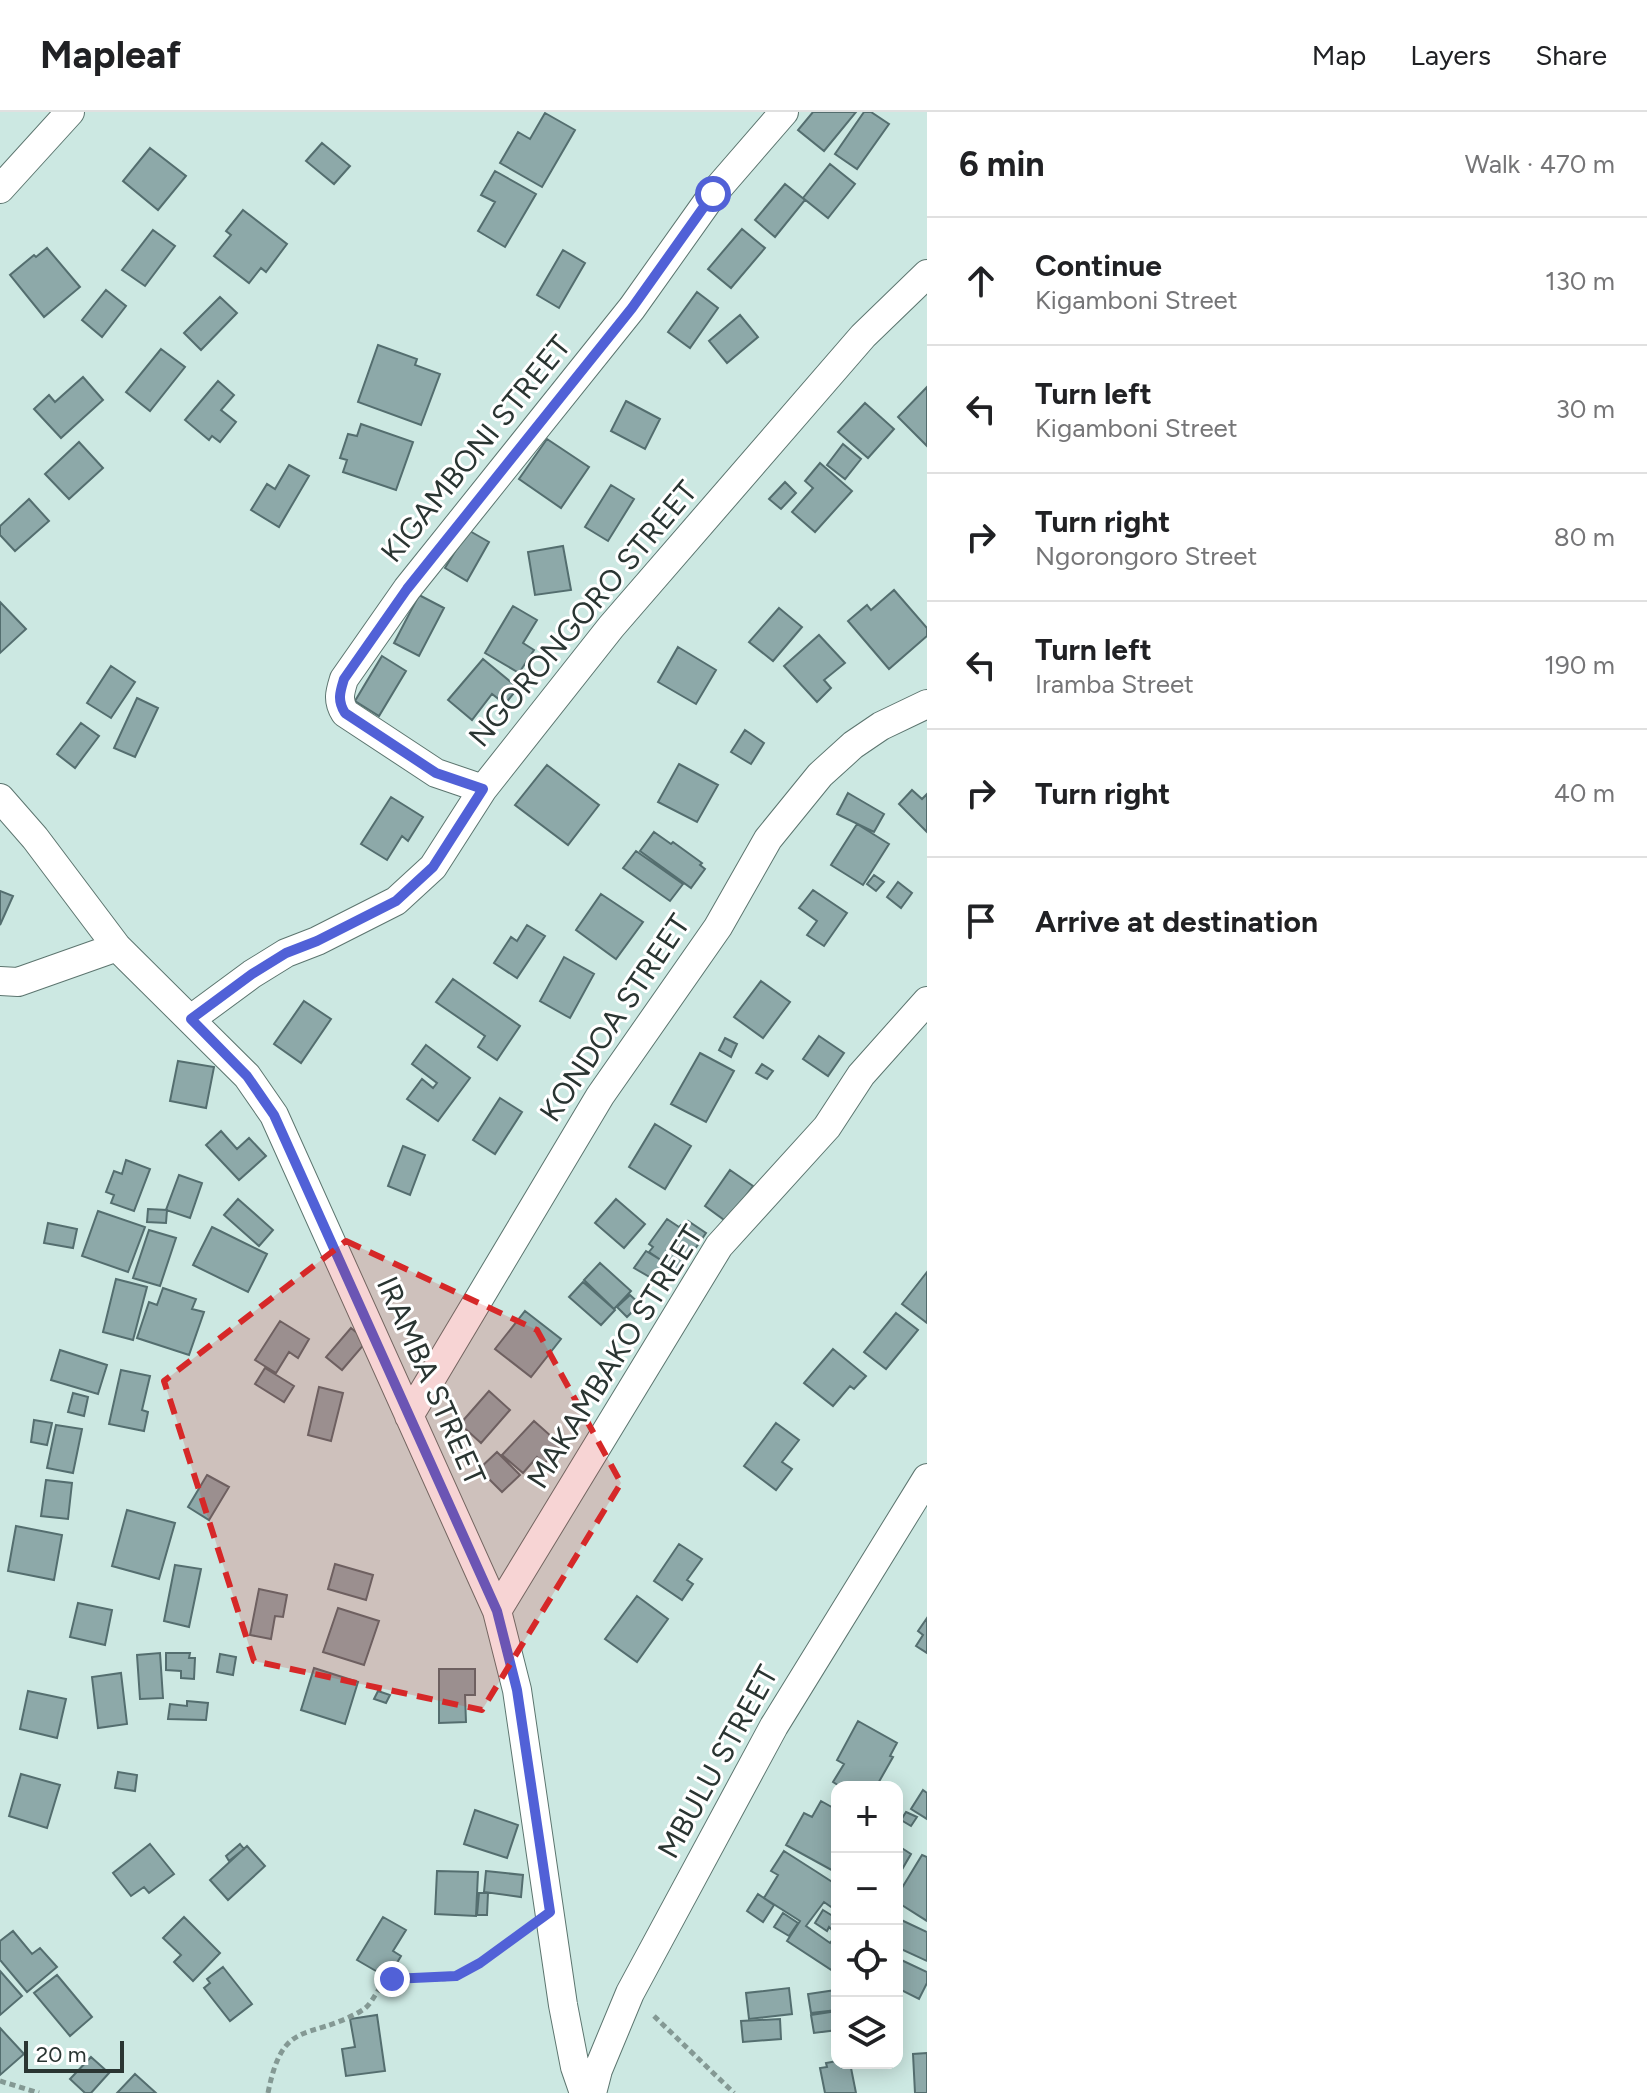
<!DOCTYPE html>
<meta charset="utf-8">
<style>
:root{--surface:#fff;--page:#f6f6f6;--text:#202124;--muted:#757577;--line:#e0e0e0}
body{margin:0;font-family:Figtree,sans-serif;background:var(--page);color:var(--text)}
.controls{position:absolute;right:24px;bottom:24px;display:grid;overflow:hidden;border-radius:16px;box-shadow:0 4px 20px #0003}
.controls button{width:72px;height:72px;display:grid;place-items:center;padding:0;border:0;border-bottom:2px solid var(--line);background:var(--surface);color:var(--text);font:40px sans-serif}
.scale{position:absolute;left:24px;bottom:20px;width:100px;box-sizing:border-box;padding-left:8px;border:4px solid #2a3532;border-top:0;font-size:22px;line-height:28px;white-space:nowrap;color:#2a3532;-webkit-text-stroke:6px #fff;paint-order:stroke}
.stop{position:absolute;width:24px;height:24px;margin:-18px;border:6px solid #5161d7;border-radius:50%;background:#fff}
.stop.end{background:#5161d7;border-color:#fff;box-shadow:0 2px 8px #0008}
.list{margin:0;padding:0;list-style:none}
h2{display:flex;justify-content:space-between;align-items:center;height:104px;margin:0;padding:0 32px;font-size:34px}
h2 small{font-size:26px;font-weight:400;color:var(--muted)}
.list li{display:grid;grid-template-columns:52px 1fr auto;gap:24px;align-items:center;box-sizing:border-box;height:128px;padding:0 32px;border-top:2px solid var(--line)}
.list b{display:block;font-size:30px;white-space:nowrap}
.list p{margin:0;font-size:26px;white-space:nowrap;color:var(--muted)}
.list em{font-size:26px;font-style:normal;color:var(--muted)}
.icon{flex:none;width:44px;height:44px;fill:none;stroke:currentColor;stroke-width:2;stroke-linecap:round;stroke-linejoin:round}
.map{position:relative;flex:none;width:927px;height:1981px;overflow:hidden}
header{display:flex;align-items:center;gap:48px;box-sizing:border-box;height:112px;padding:0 40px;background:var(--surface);border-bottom:2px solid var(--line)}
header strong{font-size:38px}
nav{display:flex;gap:44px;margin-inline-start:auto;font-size:28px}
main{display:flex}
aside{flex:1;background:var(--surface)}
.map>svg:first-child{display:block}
</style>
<header>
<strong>Mapleaf</strong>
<nav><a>Map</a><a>Layers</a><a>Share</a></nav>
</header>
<main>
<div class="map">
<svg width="927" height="1981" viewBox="0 0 927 1981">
<rect width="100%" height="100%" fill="#cce8e2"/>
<path fill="#8da9a9" stroke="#546e6f" stroke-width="2" d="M813 0H856L824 39 798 18Z
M864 0H871L889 12 857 57 835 42Z
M545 1 575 18 542 75 500 51 518 20 530 27Z
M322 31 350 54 334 72 306 49Z
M150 36 186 64 158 98 123 69Z
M830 52 855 72 828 106 803 86Z
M495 59 536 82 505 135 478 119 495 90 481 83Z
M785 72 805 88 775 125 755 108Z
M243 98 287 132 266 160 261 156 249 171 214 144 231 123 226 119Z
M742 117 765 136 731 176 708 157Z
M153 118 175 134 145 174 122 158Z
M47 136 80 175 44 205 10 163 34 143 36 145Z
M563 138 585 151 559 196 537 183Z
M106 178 126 194 102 225 82 208Z
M697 180 718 196 690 236 668 220Z
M220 185 237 201 201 238 184 221Z
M740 203 758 225 727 251 709 229Z
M378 233 417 247 415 253 440 262 421 313 358 290Z
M161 237 185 255 150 299 126 280Z
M83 265 103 288 61 326 34 297 49 283 55 290Z
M218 269 234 283 221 298 236 310 220 330 212 324 209 328 185 308Z
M927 275V334L898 305Z
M626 289 660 307 645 337 611 319Z
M865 291 894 317 868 346 838 320Z
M361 312 413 330 396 378 343 360 347 348 340 346 348 322 357 324Z
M547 327 589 355 561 396 519 367Z
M79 330 103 356 69 387 45 362Z
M843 332 861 347 845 367 827 353Z
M820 351 852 379 815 420 792 400 813 376 805 369Z
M289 353 309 364 279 415 251 398 267 372 275 377Z
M785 370 796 381 781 397 769 387Z
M611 373 634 387 608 429 585 415Z
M29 387 49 409 15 439 0 423V414Z
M468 418 489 430 467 469 445 456Z
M563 434 571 478 535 483 528 440Z
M894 478 927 516V524L889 557 848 509 867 493 871 498Z
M419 483 444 496 419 544 394 531Z
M0 490 26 517 0 541Z
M513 494 537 508 523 531 534 538 519 561 485 541Z
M779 496 802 515 773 549 749 530Z
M819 523 845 551 824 568 831 576 817 590 784 554Z
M678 535 716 558 696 592 658 570Z
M382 544 406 559 379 604 355 589Z
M483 547 518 576 505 592 492 582 472 608 448 588Z
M111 554 135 570 111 606 87 591Z
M137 586 158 596 135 645 114 636Z
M81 611 99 624 75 656 57 642Z
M745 618 764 631 751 652 731 640Z
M679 652 718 673 697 710 658 690Z
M547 653 599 693 568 733 515 693Z
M912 678 922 687 927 682V720L899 692Z
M848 681 884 702 874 720 837 702Z
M391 685 423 705 408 729 402 724 387 748 361 732Z
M857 712 889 732 863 773 831 753Z
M654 720 671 732 673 730 702 751 700 753 705 757 691 776 640 739Z
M636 739 683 772 670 789 623 756Z
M874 763 884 770 876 779 867 772Z
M898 770 912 781 901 796 887 785Z
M813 778 847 801 824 834 807 823 817 809 799 796Z
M0 779 13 784 0 813Z
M601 782 643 810 616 847 576 818Z
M527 813 545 824 517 866 494 851 511 825 517 829Z
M564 845 594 862 570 906 540 889Z
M453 867 520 914 497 948 478 935 485 924 436 890Z
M761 869 790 890 763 926 734 905Z
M304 889 331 907 301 951 274 932Z
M819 924 844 941 828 964 803 947Z
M725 926 737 932 731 945 719 938Z
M426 933 470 966 438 1009 407 987 422 967 433 976 437 971 412 952Z
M700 941 734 959 706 1010 671 992Z
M178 949 214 955 206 996 170 989Z
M762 952 773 959 767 967 756 961Z
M500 986 522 1000 495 1042 473 1028Z
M655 1012 691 1034 665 1077 629 1055Z
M221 1019 237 1037 249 1026 266 1044 239 1068 206 1033Z
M403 1034 425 1043 410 1083 388 1074Z
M126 1048 150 1057 134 1099 111 1091 114 1083 106 1080 114 1059 122 1062Z
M730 1058 753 1074 727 1110 705 1094Z
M179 1063 202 1071 190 1106 166 1098Z
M238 1087 273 1118 259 1134 224 1103Z
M616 1087 645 1112 624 1136 595 1111Z
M148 1097 167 1098 166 1111 147 1110Z
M98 1099 145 1115 128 1160 82 1144Z
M667 1107 679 1115 681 1113 684 1115 688 1109 706 1121 679 1160 649 1140 653 1135 649 1132Z
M48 1111 77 1117 73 1136 44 1131Z
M212 1115 267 1142 248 1180 193 1153Z
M149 1118 176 1126 160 1174 133 1166Z
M646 1139 664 1150 653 1167 634 1156Z
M600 1151 631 1179 614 1197 584 1168Z
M927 1160V1211L902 1192Z
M116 1167 147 1175 133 1228 103 1220Z
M583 1170 615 1198 601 1213 569 1185Z
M163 1176 196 1187 192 1197 204 1200 189 1243 137 1226 149 1190 157 1193Z
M630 1183 640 1192 627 1205 617 1195Z
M525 1199 561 1227 531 1265 495 1237Z
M896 1201 918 1218 886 1257 864 1240Z
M280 1209 309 1227 298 1246 289 1240 276 1261 255 1248Z
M351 1216 367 1229 342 1258 326 1245Z
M833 1237 866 1264 854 1277 850 1274 833 1294 804 1271Z
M60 1238 107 1253 98 1282 51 1268Z
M265 1256 294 1274 284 1290 255 1272Z
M121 1258 150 1264 142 1298 148 1300 144 1319 109 1312Z
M319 1275 343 1281 331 1329 308 1323Z
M489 1279 510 1298 481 1331 460 1312Z
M73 1281 88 1285 84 1304 68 1300Z
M34 1308 52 1311 47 1333 31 1330Z
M534 1309 561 1333 544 1352 537 1345 523 1361 502 1343Z
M776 1311 799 1328 782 1350 792 1357 776 1378 744 1354Z
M56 1313 82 1317 73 1361 47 1356Z
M497 1340 520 1363 502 1380 479 1357Z
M207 1363 229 1375 209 1408 188 1395Z
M46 1368 72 1371 68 1407 41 1404Z
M127 1398 175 1411 159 1467 112 1454Z
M16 1414 62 1423 54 1468 8 1459Z
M679 1432 702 1447 687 1468 693 1472 682 1488 654 1469Z
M335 1452 373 1463 366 1488 328 1477Z
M175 1453 201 1457 189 1515 164 1509Z
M259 1477 287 1483 283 1505 275 1504 271 1527 250 1523Z
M637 1484 668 1507 637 1550 605 1527Z
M78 1491 112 1498 105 1533 70 1525Z
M338 1496 379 1509 364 1553 323 1540Z
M927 1506V1541L916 1534 923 1523 918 1519Z
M160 1541 163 1586 140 1587 137 1543Z
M166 1541H190L189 1546H195L194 1567 181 1566V1559L166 1558Z
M220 1542 236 1545 233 1563 217 1560Z
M314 1556 358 1570 345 1612 301 1598Z
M439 1557H475V1583H465L466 1610 439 1611Z
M121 1561 127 1612 98 1616 92 1565Z
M28 1579 66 1587 57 1626 20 1617Z
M378 1579 390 1583 386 1591 374 1587Z
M187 1589 208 1591 206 1608 168 1607 170 1592 187 1594Z
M858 1609 897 1631 890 1644 893 1645 876 1675H841L833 1670 844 1652 837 1648Z
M118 1660 137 1663 135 1679 115 1676Z
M21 1662 60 1673 47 1716 9 1704Z
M923 1678 927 1681V1707L911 1697Z
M821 1689 837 1698V1761L786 1733 804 1701 812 1705Z
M475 1698 518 1713 507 1746 464 1732Z
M906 1700 917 1705 911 1714 901 1708Z
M150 1732 174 1762 149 1781 144 1775 131 1784 113 1761Z
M240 1732 244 1737 229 1749 226 1744Z
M897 1733 911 1742 897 1766Z
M247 1734 265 1754 228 1788 210 1768Z
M784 1739 837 1773V1799L824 1790 806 1814 830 1831 837 1822V1853L833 1859 787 1829 800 1809 764 1786 778 1763 771 1759Z
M922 1743 927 1745V1809L897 1790V1784Z
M437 1759 478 1760 476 1804 435 1802Z
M486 1759 523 1763 521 1785 484 1780Z
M479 1781H488L487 1803H477Z
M758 1782 774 1793 763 1810 747 1799Z
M823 1798 836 1806 834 1809 837 1811 832 1818 829 1815 827 1819 815 1811Z
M783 1801 798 1811 789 1824 774 1815Z
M184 1805 220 1841 193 1869 174 1850 181 1843 163 1826Z
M383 1805 406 1818 393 1839 401 1844 388 1866 357 1848Z
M897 1806 927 1820V1849L899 1836 897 1839Z
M13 1819 32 1842 40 1836 57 1855 27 1880 0 1848V1829Z
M897 1846 927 1860V1871L919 1887 897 1876Z
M223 1855 252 1892 230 1909 204 1876 210 1871 207 1867Z
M0 1859 22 1884 0 1903Z
M57 1863 92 1905 70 1924 34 1881Z
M789 1876 792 1902 749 1907 746 1881Z
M836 1878 837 1898 811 1901 808 1882Z
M837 1899V1918L814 1921 811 1903Z
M377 1903 385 1959 346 1964 342 1937 355 1935 350 1907Z
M780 1907 781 1927 743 1930 741 1909Z
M0 1916 24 1942 0 1963Z
M927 1941V1981H915L913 1942Z
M91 1945 109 1961 91 1981H85L70 1967Z
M837 1949 850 1951 856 1981H825L820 1956 827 1955 826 1951Z
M135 1962 156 1981H117Z"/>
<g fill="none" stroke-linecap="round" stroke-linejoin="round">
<g stroke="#5c756f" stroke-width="30">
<path id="street" d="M0 77 70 0
M483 677 436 661 345 601C337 588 340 580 344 567L407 477 632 196 713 82 784 0
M0 686 35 726 117 835 247 964 274 1003 497 1499 517 1578 563 1893 575 1955 584 1981
M0 869 18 870 117 835
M191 907 252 862 286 841 317 829 396 789 433 755 483 677 611 515 863 224 927 162
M409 1304 600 984 718 815 768 727 820 663 853 633 881 614 927 592
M497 1499 719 1134 827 1015 861 963 927 889
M592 1981 598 1958 630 1881 774 1614 927 1366"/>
</g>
<path stroke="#849994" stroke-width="5" stroke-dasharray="6 4" stroke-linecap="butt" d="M654 1904 734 1981
M0 1969 39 1981
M268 1981C283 1905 307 1930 361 1899 376 1891 376 1870 395 1866 415 1863 437 1871 457 1864 481 1855 502 1833 523 1819"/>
<use href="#street" stroke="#fff" stroke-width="28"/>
</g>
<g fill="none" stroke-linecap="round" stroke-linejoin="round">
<path stroke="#5161d7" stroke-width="10" d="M392 1867 456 1864 480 1851 550 1800 517 1578 497 1499 274 1003 247 964 191 907 252 862 286 841 317 829 396 789 433 755 483 677 436 661 345 601C337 588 340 580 344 567L407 477 632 196 713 82"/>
</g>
<path fill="#d62828" fill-opacity="0.2" stroke="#d62828" stroke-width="6" stroke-dasharray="16 10" stroke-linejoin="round" d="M346 1129 537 1218 621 1371 482 1598 254 1549 164 1269Z"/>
<g text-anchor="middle" stroke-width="6" stroke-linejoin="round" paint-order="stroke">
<g font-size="30" fill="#2a3532" stroke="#fff">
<text transform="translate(476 337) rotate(-51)" y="10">KIGAMBONI STREET</text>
<text transform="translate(583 502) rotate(-50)" y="10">NGORONGORO STREET</text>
<text transform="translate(615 906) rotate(-56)" y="10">KONDOA STREET</text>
<text transform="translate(615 1245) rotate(-58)" y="10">MAKAMBAKO STREET</text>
<text transform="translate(431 1269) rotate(66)" y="10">IRAMBA STREET</text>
<text transform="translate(718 1650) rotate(-61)" y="10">MBULU STREET</text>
</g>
</g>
</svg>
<div class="controls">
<button>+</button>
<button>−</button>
<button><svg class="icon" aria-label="locate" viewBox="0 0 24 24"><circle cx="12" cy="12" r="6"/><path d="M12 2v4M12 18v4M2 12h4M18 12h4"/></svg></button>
<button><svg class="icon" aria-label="layers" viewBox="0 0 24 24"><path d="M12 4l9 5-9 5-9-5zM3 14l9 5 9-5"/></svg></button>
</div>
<div class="scale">20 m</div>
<div class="stop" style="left:713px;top:82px"></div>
<div class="stop end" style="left:392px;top:1867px"></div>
</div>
<aside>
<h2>6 min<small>Walk · 470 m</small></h2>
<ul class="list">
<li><svg class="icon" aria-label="ahead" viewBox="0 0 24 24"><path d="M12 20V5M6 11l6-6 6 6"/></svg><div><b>Continue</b><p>Kigamboni Street</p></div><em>130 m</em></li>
<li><svg class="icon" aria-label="left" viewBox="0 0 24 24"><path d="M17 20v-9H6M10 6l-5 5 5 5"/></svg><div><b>Turn left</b><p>Kigamboni Street</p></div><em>30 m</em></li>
<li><svg class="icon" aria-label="right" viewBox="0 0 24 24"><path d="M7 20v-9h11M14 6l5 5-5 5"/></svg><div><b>Turn right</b><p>Ngorongoro Street</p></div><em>80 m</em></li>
<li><svg class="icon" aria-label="left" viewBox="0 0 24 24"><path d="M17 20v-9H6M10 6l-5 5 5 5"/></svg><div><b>Turn left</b><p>Iramba Street</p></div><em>190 m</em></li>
<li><svg class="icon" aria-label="right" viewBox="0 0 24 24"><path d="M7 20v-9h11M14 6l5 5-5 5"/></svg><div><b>Turn right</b></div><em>40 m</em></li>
<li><svg class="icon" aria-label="arrive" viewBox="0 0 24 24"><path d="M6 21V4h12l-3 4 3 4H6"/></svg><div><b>Arrive at destination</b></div></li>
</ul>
</aside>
</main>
